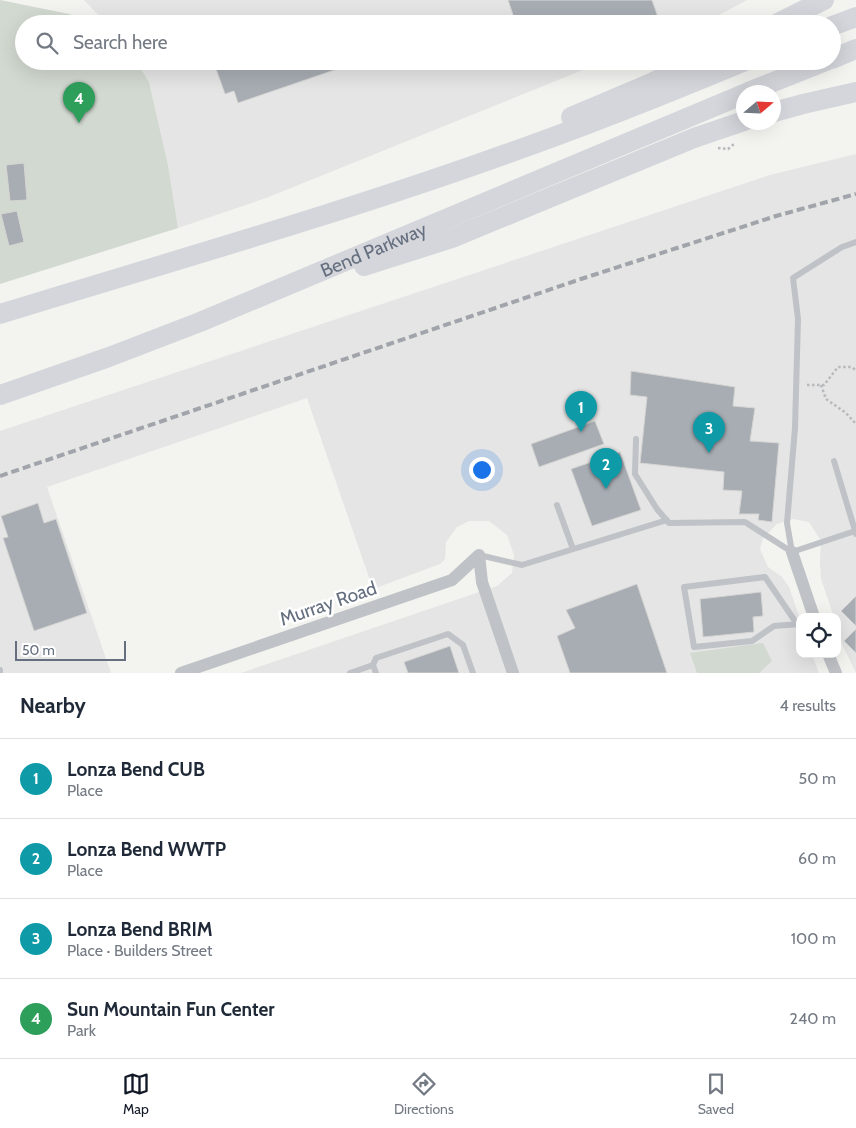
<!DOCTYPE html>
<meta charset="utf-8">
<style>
:root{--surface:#fff;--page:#f6f6f7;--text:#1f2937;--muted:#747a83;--line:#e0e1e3;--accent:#111827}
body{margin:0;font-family:Cabin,sans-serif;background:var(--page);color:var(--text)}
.controls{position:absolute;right:15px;bottom:15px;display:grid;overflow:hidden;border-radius:10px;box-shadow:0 5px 20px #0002}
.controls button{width:45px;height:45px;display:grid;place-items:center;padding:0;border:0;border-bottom:1px solid var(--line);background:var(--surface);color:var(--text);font:25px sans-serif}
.compass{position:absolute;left:736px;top:85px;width:45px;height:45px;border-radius:50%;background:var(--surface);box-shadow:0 5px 20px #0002;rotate:71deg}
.scale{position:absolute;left:15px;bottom:12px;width:111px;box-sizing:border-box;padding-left:5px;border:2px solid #656f7f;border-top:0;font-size:14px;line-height:18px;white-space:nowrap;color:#656f7f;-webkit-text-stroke:4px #fff;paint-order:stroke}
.you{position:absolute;left:481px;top:469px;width:18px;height:18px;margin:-12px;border:4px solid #fff;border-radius:50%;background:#1a73e8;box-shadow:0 0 0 8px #1a73e833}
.badge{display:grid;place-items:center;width:32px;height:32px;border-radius:50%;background:var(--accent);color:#fff;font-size:16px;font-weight:700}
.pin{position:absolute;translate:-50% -41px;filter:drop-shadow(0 1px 2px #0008)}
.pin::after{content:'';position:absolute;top:26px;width:18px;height:15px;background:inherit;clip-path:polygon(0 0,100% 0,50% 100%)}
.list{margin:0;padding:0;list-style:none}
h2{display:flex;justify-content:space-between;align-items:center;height:65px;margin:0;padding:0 20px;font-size:21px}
h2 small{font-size:16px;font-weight:400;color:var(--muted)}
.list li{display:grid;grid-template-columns:32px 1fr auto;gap:15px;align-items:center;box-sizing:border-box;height:80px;padding:0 20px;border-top:1px solid var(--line)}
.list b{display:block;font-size:19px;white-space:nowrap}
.list p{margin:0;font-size:16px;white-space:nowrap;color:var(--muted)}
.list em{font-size:16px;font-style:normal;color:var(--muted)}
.icon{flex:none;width:28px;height:28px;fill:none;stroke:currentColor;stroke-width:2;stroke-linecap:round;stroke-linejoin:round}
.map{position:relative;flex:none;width:856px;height:673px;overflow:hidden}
.search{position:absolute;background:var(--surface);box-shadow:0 5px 20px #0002;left:15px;right:15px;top:15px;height:55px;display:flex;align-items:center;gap:12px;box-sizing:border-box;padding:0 18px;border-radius:28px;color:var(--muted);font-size:19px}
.sheet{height:385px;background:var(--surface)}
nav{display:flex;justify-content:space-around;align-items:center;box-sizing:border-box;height:70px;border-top:1px solid var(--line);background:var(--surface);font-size:14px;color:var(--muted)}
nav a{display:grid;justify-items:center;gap:2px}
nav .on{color:var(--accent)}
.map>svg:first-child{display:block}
</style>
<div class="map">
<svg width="856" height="673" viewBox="0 0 856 673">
<rect width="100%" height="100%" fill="#f3f4f0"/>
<path fill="#e4e5e4" d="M84 0H747L721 14 698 24H107Z
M136 61H605L266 198 178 228 168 165 149 82Z
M856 154V673L843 646 837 628V617H834L821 579 820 562 821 541 809 522 793 519 777 524 763 538 760 549 768 567 782 577 789 587 800 619V654H812L819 673H241L497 586 512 573 514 555 507 535 489 521H469L457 527 446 542 445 559 440 564 373 589 307 398 47 487 111 673H0V431L770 175Z"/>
<path fill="#d2d9d0" d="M0 0 69 14 92 24H24V61H136L149 82 168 165 178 228 0 284Z
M763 643 772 661 759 673H697L690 653Z"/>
<path fill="#a8adb4" stroke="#d5d5d3" d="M508 0H652L658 17 639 24H516Z
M223 61H351L352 64 238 103 234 91 225 94 216 69 225 66Z
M24 163 27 200 10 201 6 165Z
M17 211 24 242 9 246 1 214Z
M631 371 735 387 733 406 755 408 750 441 779 443 772 522 758 520 759 514H739L742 491 723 490 724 472 640 463 647 397 630 395Z
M595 421 604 444 539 467 531 444Z
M620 452 641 510 592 526 571 469Z
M38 503 44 523 56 519 87 613 34 631 3 538 8 537 1 516Z
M637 584 667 673H570L557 636 575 628 566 610Z
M761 592 763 616 753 617 754 632 703 637 700 599Z
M856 596V626L841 611Z
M856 629V653L844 641Z
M450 646 459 673H408L404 662Z"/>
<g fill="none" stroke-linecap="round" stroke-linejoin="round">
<path stroke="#b7b9bc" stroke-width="2.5" stroke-dasharray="2.5 2.5" stroke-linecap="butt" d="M718 148 728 149 734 144
M807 385H824L838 367H851L856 370
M821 385 826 399 846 413 856 424"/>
<path stroke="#bfc2c6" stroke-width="6" d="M636 439 635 474 657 509 669 523 745 522 792 552
M834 461 856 534
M557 505 573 549
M792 552 787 523 795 428 798 319 793 278 842 247 856 242
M792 552 855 531
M479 555 522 565 667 520
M797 624 765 577 684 587 694 647 752 641 774 626 800 624
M0 670V672
M350 673 373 665
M376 673 373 665 376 658 448 634 463 645 473 673"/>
<path stroke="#bfc2c6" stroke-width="12" d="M792 552 814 617
M479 555 482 582 513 673
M828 654 836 673
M181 673 452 580 479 555"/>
<g stroke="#d4d6db" stroke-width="20">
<path d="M776 24 824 0"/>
<path d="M832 26 856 17"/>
<path d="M832 59 856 49"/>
<path d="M748 92 826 61"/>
<path d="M774 112 803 104 856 92"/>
<path d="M571 117 649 84 697 61"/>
<path d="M364 266 452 238 694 138 744 121"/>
<path d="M0 314C169 262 339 214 506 154 586 126 666 94 745 61"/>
<path id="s1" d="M0 395 109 357 200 322 744 94"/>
</g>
<path stroke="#a1a4aa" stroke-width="4" stroke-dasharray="8 4" stroke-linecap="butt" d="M0 476 581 279 776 216 856 194"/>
</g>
<g text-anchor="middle" stroke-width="5" stroke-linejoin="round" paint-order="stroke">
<g font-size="19" fill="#656f7f" stroke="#fff">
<text dy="7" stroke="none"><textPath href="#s1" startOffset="401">Bend Parkway</textPath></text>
<text transform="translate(328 603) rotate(-19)" y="7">Murray Road</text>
</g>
</g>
</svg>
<div class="controls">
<button><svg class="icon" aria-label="locate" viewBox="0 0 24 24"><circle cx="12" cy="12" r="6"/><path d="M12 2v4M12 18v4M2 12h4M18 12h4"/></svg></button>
</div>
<svg class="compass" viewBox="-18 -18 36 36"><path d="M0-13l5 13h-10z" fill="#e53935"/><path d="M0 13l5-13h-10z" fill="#747a83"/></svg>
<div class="scale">50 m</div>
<div class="you"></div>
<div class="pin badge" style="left:581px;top:432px;background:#0f9aa8">1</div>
<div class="pin badge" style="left:606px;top:489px;background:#0f9aa8">2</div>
<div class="pin badge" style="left:709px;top:453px;background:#0f9aa8">3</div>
<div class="pin badge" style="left:79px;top:123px;background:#2e9e5b">4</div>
<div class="search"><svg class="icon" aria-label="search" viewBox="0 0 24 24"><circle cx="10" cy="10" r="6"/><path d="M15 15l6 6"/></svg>Search here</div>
</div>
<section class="sheet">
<h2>Nearby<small>4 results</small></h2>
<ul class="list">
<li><span class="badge" style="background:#0f9aa8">1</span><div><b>Lonza Bend CUB</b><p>Place</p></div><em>50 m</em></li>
<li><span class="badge" style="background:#0f9aa8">2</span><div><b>Lonza Bend WWTP</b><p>Place</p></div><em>60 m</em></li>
<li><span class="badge" style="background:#0f9aa8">3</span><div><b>Lonza Bend BRIM</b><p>Place · Builders Street</p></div><em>100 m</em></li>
<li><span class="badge" style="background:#2e9e5b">4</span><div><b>Sun Mountain Fun Center</b><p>Park</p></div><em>240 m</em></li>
</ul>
</section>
<nav>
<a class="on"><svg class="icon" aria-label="map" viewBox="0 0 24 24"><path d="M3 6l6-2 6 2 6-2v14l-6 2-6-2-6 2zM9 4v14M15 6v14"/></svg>Map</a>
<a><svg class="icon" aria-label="directions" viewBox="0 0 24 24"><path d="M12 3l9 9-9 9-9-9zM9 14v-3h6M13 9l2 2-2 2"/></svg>Directions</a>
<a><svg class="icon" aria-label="saved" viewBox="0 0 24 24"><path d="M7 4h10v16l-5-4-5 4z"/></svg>Saved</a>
</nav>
